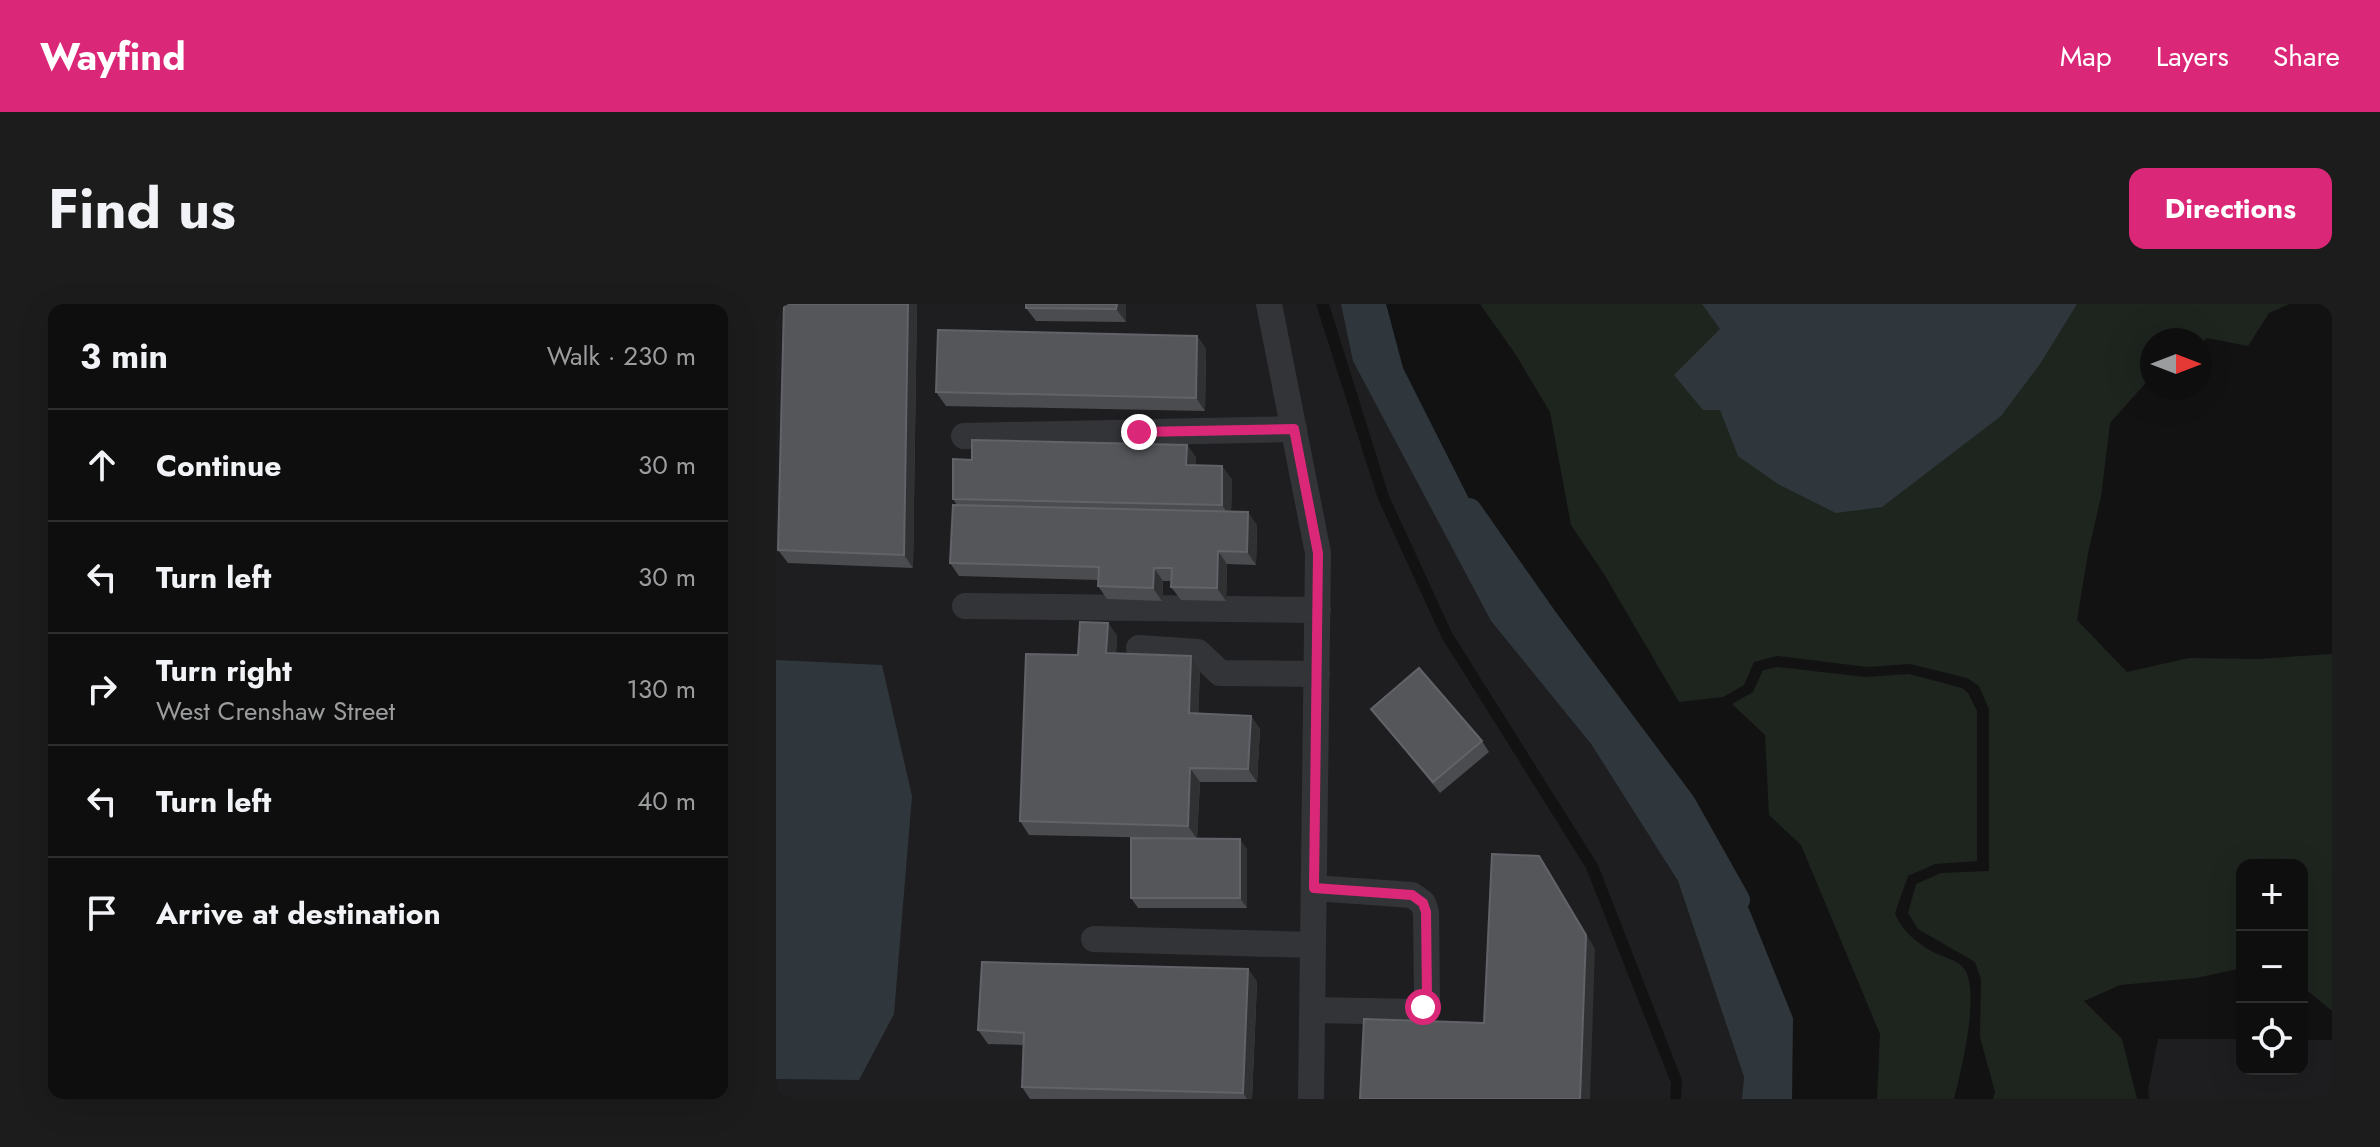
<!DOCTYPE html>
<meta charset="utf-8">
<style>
:root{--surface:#0e0e0e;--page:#1c1c1c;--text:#f1f3f6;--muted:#9b9c9e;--line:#2e2e2e;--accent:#db2777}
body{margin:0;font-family:Jost,sans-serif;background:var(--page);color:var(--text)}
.controls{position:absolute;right:24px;bottom:24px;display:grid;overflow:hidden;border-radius:16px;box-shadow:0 8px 32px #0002}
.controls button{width:72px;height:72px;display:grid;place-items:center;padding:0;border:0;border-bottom:2px solid var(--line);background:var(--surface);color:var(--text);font:40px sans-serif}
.compass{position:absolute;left:1364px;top:24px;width:72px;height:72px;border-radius:50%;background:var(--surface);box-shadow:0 8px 32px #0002;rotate:90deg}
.stop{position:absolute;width:24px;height:24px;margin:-18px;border:6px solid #db2777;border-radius:50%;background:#fff}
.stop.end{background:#db2777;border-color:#fff;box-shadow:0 2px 8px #0008}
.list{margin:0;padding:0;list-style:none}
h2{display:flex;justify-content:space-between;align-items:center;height:104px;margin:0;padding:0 32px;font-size:34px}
h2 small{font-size:26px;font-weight:400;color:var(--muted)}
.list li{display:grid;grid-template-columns:52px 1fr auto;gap:24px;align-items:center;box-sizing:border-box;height:112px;padding:0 32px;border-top:2px solid var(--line)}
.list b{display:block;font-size:30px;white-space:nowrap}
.list p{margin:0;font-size:26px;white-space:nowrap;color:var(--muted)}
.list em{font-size:26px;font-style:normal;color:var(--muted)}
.icon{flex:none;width:44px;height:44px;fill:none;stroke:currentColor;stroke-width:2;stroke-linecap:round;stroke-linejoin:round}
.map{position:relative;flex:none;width:1556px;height:795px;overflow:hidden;border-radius:16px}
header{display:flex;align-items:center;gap:48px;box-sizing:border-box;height:112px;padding:0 40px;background:var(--accent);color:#fff}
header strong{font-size:38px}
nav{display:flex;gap:44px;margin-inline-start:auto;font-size:28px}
.intro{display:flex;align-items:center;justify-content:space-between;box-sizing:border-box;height:192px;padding:0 48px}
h1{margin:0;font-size:56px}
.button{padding:20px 36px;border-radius:16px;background:var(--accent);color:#fff;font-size:28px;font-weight:700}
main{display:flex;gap:48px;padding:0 48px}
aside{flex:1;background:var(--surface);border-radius:16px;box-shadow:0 8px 32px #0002}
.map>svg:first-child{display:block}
</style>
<header>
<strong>Wayfind</strong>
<nav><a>Map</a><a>Layers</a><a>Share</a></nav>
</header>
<div class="intro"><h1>Find us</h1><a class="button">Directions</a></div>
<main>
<aside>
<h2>3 min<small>Walk · 230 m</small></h2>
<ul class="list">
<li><svg class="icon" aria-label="ahead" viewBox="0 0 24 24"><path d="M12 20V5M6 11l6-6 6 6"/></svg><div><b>Continue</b></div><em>30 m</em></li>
<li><svg class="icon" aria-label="left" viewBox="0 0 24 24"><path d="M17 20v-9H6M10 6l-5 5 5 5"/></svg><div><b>Turn left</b></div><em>30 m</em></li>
<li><svg class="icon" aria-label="right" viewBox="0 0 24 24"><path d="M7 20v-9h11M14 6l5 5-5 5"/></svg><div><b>Turn right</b><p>West Crenshaw Street</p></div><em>130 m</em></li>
<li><svg class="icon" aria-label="left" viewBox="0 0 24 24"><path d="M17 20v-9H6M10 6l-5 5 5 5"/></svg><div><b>Turn left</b></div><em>40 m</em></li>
<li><svg class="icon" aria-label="arrive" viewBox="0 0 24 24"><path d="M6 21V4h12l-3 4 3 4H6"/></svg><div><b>Arrive at destination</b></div></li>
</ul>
</aside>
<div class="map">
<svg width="1556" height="795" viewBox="0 0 1556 795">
<rect width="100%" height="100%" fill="#121213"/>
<path fill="#1e1e20" d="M0 0H540L602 195 666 334 810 564 895 779 894 795H0Z
M553 0H565L578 57 715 317 815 440 902 577 968 773 966 795H905L906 776 822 561 676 329 613 192Z
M1382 735H1466V765H1526V736H1556V795H1373L1372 785Z"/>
<path fill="#1e251f" d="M704 0H1513L1493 9 1472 42 1431 34 1424 39V36H1376V72L1334 119 1325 193 1312 249 1301 316 1351 368 1413 354 1482 355 1556 350V707L1526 682V561H1466V664L1420 674 1344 681 1308 697 1346 735 1361 795H1217L1219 788 1204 733 1205 675 1199 658 1142 625 1132 609 1140 580 1165 569 1213 567V405L1203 382 1191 374 1134 360 1091 363 1001 352 978 358 968 381 947 393 903 398 828 270 795 221 774 108 740 51Z
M1002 363 1089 373 1133 370 1186 384 1192 389 1201 407V557L1159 560 1132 572 1119 609C1125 626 1142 640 1157 648 1168 654 1182 655 1189 666 1204 690 1185 768 1178 795H1101L1104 730 1025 541 993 511 989 431 956 400 977 388 987 366Z"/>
<path fill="#2f373c" d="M565 0H610L627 64 729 266 973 605 1017 714 1016 795H966L968 773 902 577 815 440 715 317 577 57Z
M926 0H1301L1264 60 1225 112 1106 203 1060 209 1002 180 962 152 944 106H927L898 71 944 25Z
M0 356 106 361 136 492 118 710 83 776 0 775Z"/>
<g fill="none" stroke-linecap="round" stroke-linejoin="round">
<path stroke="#2f373c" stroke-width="26" d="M693 207 768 314 907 500 961 596"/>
<path stroke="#333438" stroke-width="26" d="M493 0 542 249 535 795
M188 132 518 125
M189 302 542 306
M363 344 422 348 444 369 541 370
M318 635 537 641
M536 706 642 708 651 695 650 608 647 599 636 591 538 584"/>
</g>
<path fill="#4b4c4f" d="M8 0H141L137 264 12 259 2 246Z
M250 0H350V18L260 17 250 4Z
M421 32 430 45 429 107 170 102 160 88Z
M411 141 420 154V161L456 175 455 208 481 221 480 261 451 260 450 297 405 296 395 283 396 277H387L386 297 331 295 322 282V276L183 272 174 259 181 201 177 195 196 156Z
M332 319 341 332 340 350 415 352 424 365 422 410 475 412 484 425 481 478H424L421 534 471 545V604H362L355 594 391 534 253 531 244 517 302 351Z
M595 405 706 437 713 448 664 489Z
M472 665 481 678 476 795H254L246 783 248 741 212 740 202 726Z"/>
<path fill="#303133" d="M132 0H141L137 264 128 251Z
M341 0H350V18L340 5Z
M421 32 430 45 429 107 420 94Z
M411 141 420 154V174L410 161Z
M446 162 456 175 455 214 446 201Z
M472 208 481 221 480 261 471 248Z
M442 247 451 260 450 297 441 284Z
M378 264 387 277 386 297 377 284Z
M332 319 341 332 339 363 330 349Z
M415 352 424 365 422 422 413 409Z
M475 412 484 425 481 478 472 465Z
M414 464 424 478 421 535 412 522Z
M464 535 471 545V604L464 594Z
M763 552 772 565 819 645 814 795H804Z
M472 665 481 678 476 795H471L467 789Z"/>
<path fill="#54565a" stroke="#616368" stroke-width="2" d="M8 0H132L128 251 2 246Z
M250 0H341L340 5 250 4Z
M162 26 421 32 420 94 160 88Z
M196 136 411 141 410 161 446 162V201L177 195V155L196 156Z
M177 201 472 208 471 248 442 247 441 284 395 283 396 264H378L377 284 322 282 323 263 174 259Z
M304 318 332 319 330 349 415 352 413 409 475 412 472 465 414 464 412 522 244 517 250 350 302 351Z
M643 364 706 437 657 478 595 405Z
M355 534 464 535V594H355Z
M716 550 763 552 810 631 804 795H584L588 715 708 719Z
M206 658 472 665 467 789 246 783 248 729 202 726Z"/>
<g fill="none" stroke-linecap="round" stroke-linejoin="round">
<path stroke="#db2777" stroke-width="10" d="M363 128 518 125 542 249 538 584 636 591 647 599 650 608 651 695 647 703"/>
</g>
</svg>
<div class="controls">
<button>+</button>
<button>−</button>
<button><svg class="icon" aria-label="locate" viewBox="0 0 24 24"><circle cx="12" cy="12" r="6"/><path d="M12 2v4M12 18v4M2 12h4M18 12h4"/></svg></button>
</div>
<svg class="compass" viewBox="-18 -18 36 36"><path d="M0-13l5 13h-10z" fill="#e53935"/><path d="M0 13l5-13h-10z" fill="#9b9c9e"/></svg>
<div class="stop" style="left:647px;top:703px"></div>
<div class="stop end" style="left:363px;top:128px"></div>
</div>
</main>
